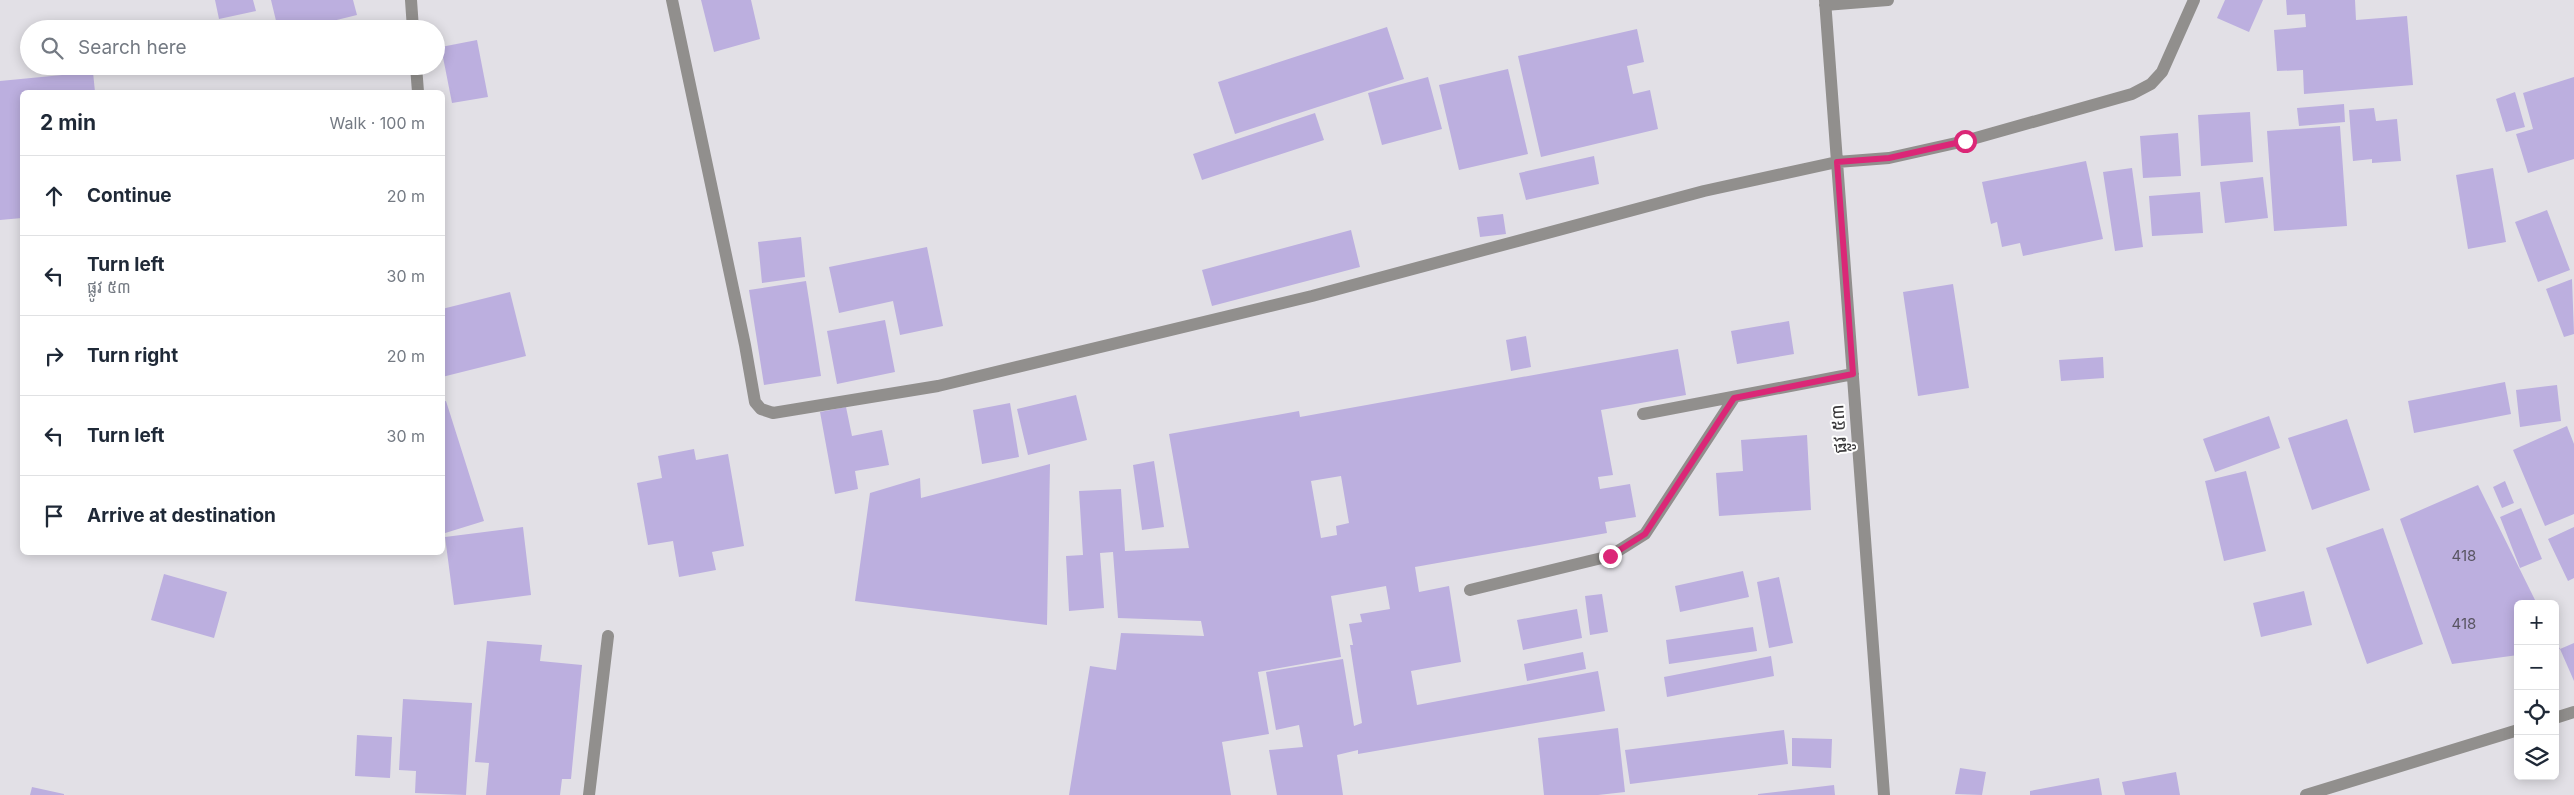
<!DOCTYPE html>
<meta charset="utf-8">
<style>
:root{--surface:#fff;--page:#f6f6f7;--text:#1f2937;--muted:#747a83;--line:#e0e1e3}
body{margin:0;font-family:Inter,"Noto Sans Khmer",sans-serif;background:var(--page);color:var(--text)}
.controls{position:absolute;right:15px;bottom:15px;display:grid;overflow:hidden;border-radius:8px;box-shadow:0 2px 12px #0003}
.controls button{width:45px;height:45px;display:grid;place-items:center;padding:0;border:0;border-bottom:1px solid var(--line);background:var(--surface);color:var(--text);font:25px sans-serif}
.stop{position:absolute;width:15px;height:15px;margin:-11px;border:4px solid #db2777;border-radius:50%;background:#fff}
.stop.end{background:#db2777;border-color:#fff;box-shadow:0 1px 5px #0008}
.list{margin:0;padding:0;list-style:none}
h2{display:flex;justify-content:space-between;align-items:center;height:65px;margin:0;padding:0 20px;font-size:21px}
h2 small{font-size:16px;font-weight:400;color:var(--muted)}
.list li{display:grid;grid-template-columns:32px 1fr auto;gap:15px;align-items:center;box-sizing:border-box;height:80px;padding:0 20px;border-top:1px solid var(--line)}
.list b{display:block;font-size:19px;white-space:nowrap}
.list p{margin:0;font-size:16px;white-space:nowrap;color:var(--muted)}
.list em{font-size:16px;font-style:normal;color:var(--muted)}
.icon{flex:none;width:28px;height:28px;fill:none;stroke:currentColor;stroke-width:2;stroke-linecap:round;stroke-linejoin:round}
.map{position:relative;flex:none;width:2574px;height:795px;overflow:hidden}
.search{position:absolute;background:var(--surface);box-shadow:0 2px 12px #0003;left:20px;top:20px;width:425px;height:55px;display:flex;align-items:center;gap:12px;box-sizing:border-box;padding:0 18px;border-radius:28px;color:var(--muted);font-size:19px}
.panel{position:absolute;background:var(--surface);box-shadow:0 2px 12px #0003;left:20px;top:90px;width:425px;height:465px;border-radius:8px}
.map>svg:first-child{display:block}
</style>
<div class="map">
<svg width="2574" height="795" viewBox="0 0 2574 795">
<rect width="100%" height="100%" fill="#e2e0e6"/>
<path fill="#bcafdf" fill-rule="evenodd" d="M215 0H253L256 11 219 19Z
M271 0H353L357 15 300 29H278Z
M701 0H751L760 39 714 52Z
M2225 0H2263L2249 32 2217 18Z
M2286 0H2355L2356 20 2407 16 2413 85 2304 94 2303 70 2277 71 2274 30 2306 27 2305 14 2287 15Z
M1387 27 1404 79 1235 134 1218 82Z
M1637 29 1644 62 1627 66 1633 94 1650 90 1658 129 1541 157 1518 56Z
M477 40 488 97 452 103 441 47Z
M1508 69 1528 154 1459 170 1439 85Z
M93 72 95 92H22V135L20 136 22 218 0 220V81Z
M1428 77 1442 129 1382 145 1368 93Z
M2574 77V159L2528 173 2516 134 2533 129 2523 93Z
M2515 92 2525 127 2506 132 2496 99Z
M2344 104 2345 122 2299 126 2297 108Z
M2374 108 2376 121 2397 119 2401 161 2372 163V159L2353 161 2349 110Z
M2250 112 2253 162 2201 166 2198 115Z
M1315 113 1324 140 1202 180 1193 154Z
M2340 126 2347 226 2274 231 2267 131Z
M2178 133 2181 176 2143 178 2140 136Z
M1594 156 1599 184 1526 200 1519 173Z
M2086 161 2103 239 2023 256 2020 243 2002 247 1997 222 1991 224 1982 182Z
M2132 168 2143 247 2115 251 2103 172Z
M2493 168 2506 242 2468 249 2456 175Z
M2263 177 2268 218 2225 223 2220 182Z
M2200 192 2203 233 2152 236 2149 196Z
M2547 210 2570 270 2538 282 2515 222Z
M1503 214 1506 234 1480 237 1477 217Z
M1351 230 1360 267 1212 306 1202 270Z
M801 237 805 277 762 283 758 242Z
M927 247 943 326 900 335 893 301 839 313 829 267Z
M2572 279 2574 334 2564 337 2546 289Z
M806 281 821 376 764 385 749 290Z
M1953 284 1969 388 1918 396 1903 292Z
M510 292 526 356 442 377V309Z
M885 320 895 372 837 384 827 331Z
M1789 321 1794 354 1737 364 1731 331Z
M1526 336 1531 367 1511 371 1506 340Z
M1678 349 1686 395 1601 410 1613 475 1598 477 1600 489 1630 484 1636 517 1605 522 1607 533 1415 567 1419 592 1449 586 1461 662 1411 671 1417 705 1598 671 1605 711 1358 754V750L1337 755 1343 795H1277L1269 750 1303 747 1299 725 1276 730 1266 672 1343 659 1354 726 1362 723 1350 645H1353L1349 624 1362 622 1360 614 1390 609 1386 586 1331 596 1341 657 1258 672 1269 734 1222 742 1231 795H1069L1090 666 1116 670 1121 633 1204 636 1201 621 1118 618 1113 552 1100 553 1104 608 1069 611 1066 556 1083 555 1079 491 1121 489 1125 551 1189 548 1169 434 1299 411 1300 417ZM1341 476 1349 523 1336 526 1337 535 1321 538 1311 481Z
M2103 357 2104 378 2061 381 2059 360Z
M2505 382 2511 414 2414 433 2408 401Z
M2557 385 2561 421 2520 427 2516 390Z
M1076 395 1087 440 1028 455 1017 409Z
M446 401 484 521 442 534V402Z
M1010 403 1019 457 982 464 973 410Z
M846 407 852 436 882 430 889 465 855 471 858 489 835 494 820 412Z
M2269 416 2280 448 2215 472 2203 439Z
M2347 419 2370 490 2312 510 2288 438Z
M2567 426 2574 444V514L2545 526 2513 450Z
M1807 435 1811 510 1719 516 1716 473 1743 471 1741 440Z
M694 449 696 460 728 454 744 546 712 552 716 570 679 577 673 541 648 545 637 483 662 478 658 456Z
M1154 461 1164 527 1142 530 1133 465Z
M1050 464 1047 625 855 601 870 493 920 478 921 498Z
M2246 471 2266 551 2224 561 2205 481Z
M2505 481 2514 503 2502 508 2493 487Z
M2478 485 2537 604H2518V655L2452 664 2400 519Z
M2521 508 2542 559 2520 568 2500 517Z
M523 527 531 595 454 605 445 537Z
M2574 527V578L2568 581 2548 539Z
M2383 528 2423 644 2367 664 2326 548Z
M1743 571 1749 597 1680 612 1675 586Z
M164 574 227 592 214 638 151 620Z
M1779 577 1793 643 1769 648 1757 582Z
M2304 591 2312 625 2261 637 2253 603Z
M1602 594 1608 632 1590 635 1585 596Z
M1577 609 1582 638 1523 650 1517 620Z
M1753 627 1757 651 1669 664 1666 640Z
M2555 640 2560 649 2574 643V681L2560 649 2555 650Z
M487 641 542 645 540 661 582 665 571 779H562L560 795H486L489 763 475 762Z
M1583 652 1586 669 1527 681 1524 664Z
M1771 656 1774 676 1667 697 1664 677Z
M403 699 472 703 466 795 415 793 416 771 399 770Z
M1618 728 1625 792 1598 795H1544L1538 738Z
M1784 730 1788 764 1630 784 1625 750Z
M357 735 392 737 390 778 355 776Z
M1792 738 1832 739 1831 768 1792 766Z
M1960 768 1986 772 1982 795 1955 794Z
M2176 772 2180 795H2125L2122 782Z
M2099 778 2102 795H2030V791Z
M1834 785 1835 795H1758V794Z
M32 787 64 794V795H30Z"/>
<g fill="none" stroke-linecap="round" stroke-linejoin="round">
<path stroke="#918f8d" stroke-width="12" d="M411 0 413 29
M672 0 745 345 755 402 761 409 773 413 938 386 1312 296 1704 191 1837 162 1889 158 1965 141 2132 94 2151 84 2162 72 2194 0
M1825 0 1884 795
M1825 5 1888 0
M416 66 418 92
M1643 414 1853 374
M1470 590 1610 556 1645 534 1734 398
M2555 718 2574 712
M589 795 608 636
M2306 795 2518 730"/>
</g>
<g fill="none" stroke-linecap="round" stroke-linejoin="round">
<path stroke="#db2777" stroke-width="6" d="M1610 556 1645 534 1734 398 1853 374 1837 162 1889 158 1965 141"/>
</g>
<g text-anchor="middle" stroke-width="4" stroke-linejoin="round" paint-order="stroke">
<g font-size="15" fill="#595562">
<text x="2464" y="561">418</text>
<text x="2464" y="629">418</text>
</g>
<g font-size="18" fill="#383739" stroke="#fff">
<text transform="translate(1839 429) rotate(-94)" y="6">ផ្លូវ ៥៣</text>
</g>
</g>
</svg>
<div class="controls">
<button>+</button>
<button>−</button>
<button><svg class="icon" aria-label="locate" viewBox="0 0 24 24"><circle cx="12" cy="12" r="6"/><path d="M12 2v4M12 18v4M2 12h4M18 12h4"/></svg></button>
<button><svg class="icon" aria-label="layers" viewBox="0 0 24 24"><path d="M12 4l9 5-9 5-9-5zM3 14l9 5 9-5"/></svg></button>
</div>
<div class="stop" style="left:1965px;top:141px"></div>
<div class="stop end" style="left:1610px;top:556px"></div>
<div class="search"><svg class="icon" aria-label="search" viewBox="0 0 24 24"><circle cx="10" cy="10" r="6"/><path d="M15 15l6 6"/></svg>Search here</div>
<section class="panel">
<h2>2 min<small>Walk · 100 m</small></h2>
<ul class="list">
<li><svg class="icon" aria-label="ahead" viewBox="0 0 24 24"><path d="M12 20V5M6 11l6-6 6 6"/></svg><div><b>Continue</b></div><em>20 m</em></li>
<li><svg class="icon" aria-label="left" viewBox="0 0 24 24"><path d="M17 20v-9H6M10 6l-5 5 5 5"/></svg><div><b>Turn left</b><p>ផ្លូវ ៥៣</p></div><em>30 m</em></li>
<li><svg class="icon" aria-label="right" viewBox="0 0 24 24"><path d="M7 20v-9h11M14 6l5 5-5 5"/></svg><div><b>Turn right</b></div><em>20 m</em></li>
<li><svg class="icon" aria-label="left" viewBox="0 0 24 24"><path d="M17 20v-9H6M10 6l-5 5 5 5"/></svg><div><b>Turn left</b></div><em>30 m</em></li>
<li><svg class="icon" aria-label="arrive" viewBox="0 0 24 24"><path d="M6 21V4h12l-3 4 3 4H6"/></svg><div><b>Arrive at destination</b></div></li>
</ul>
</section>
</div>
